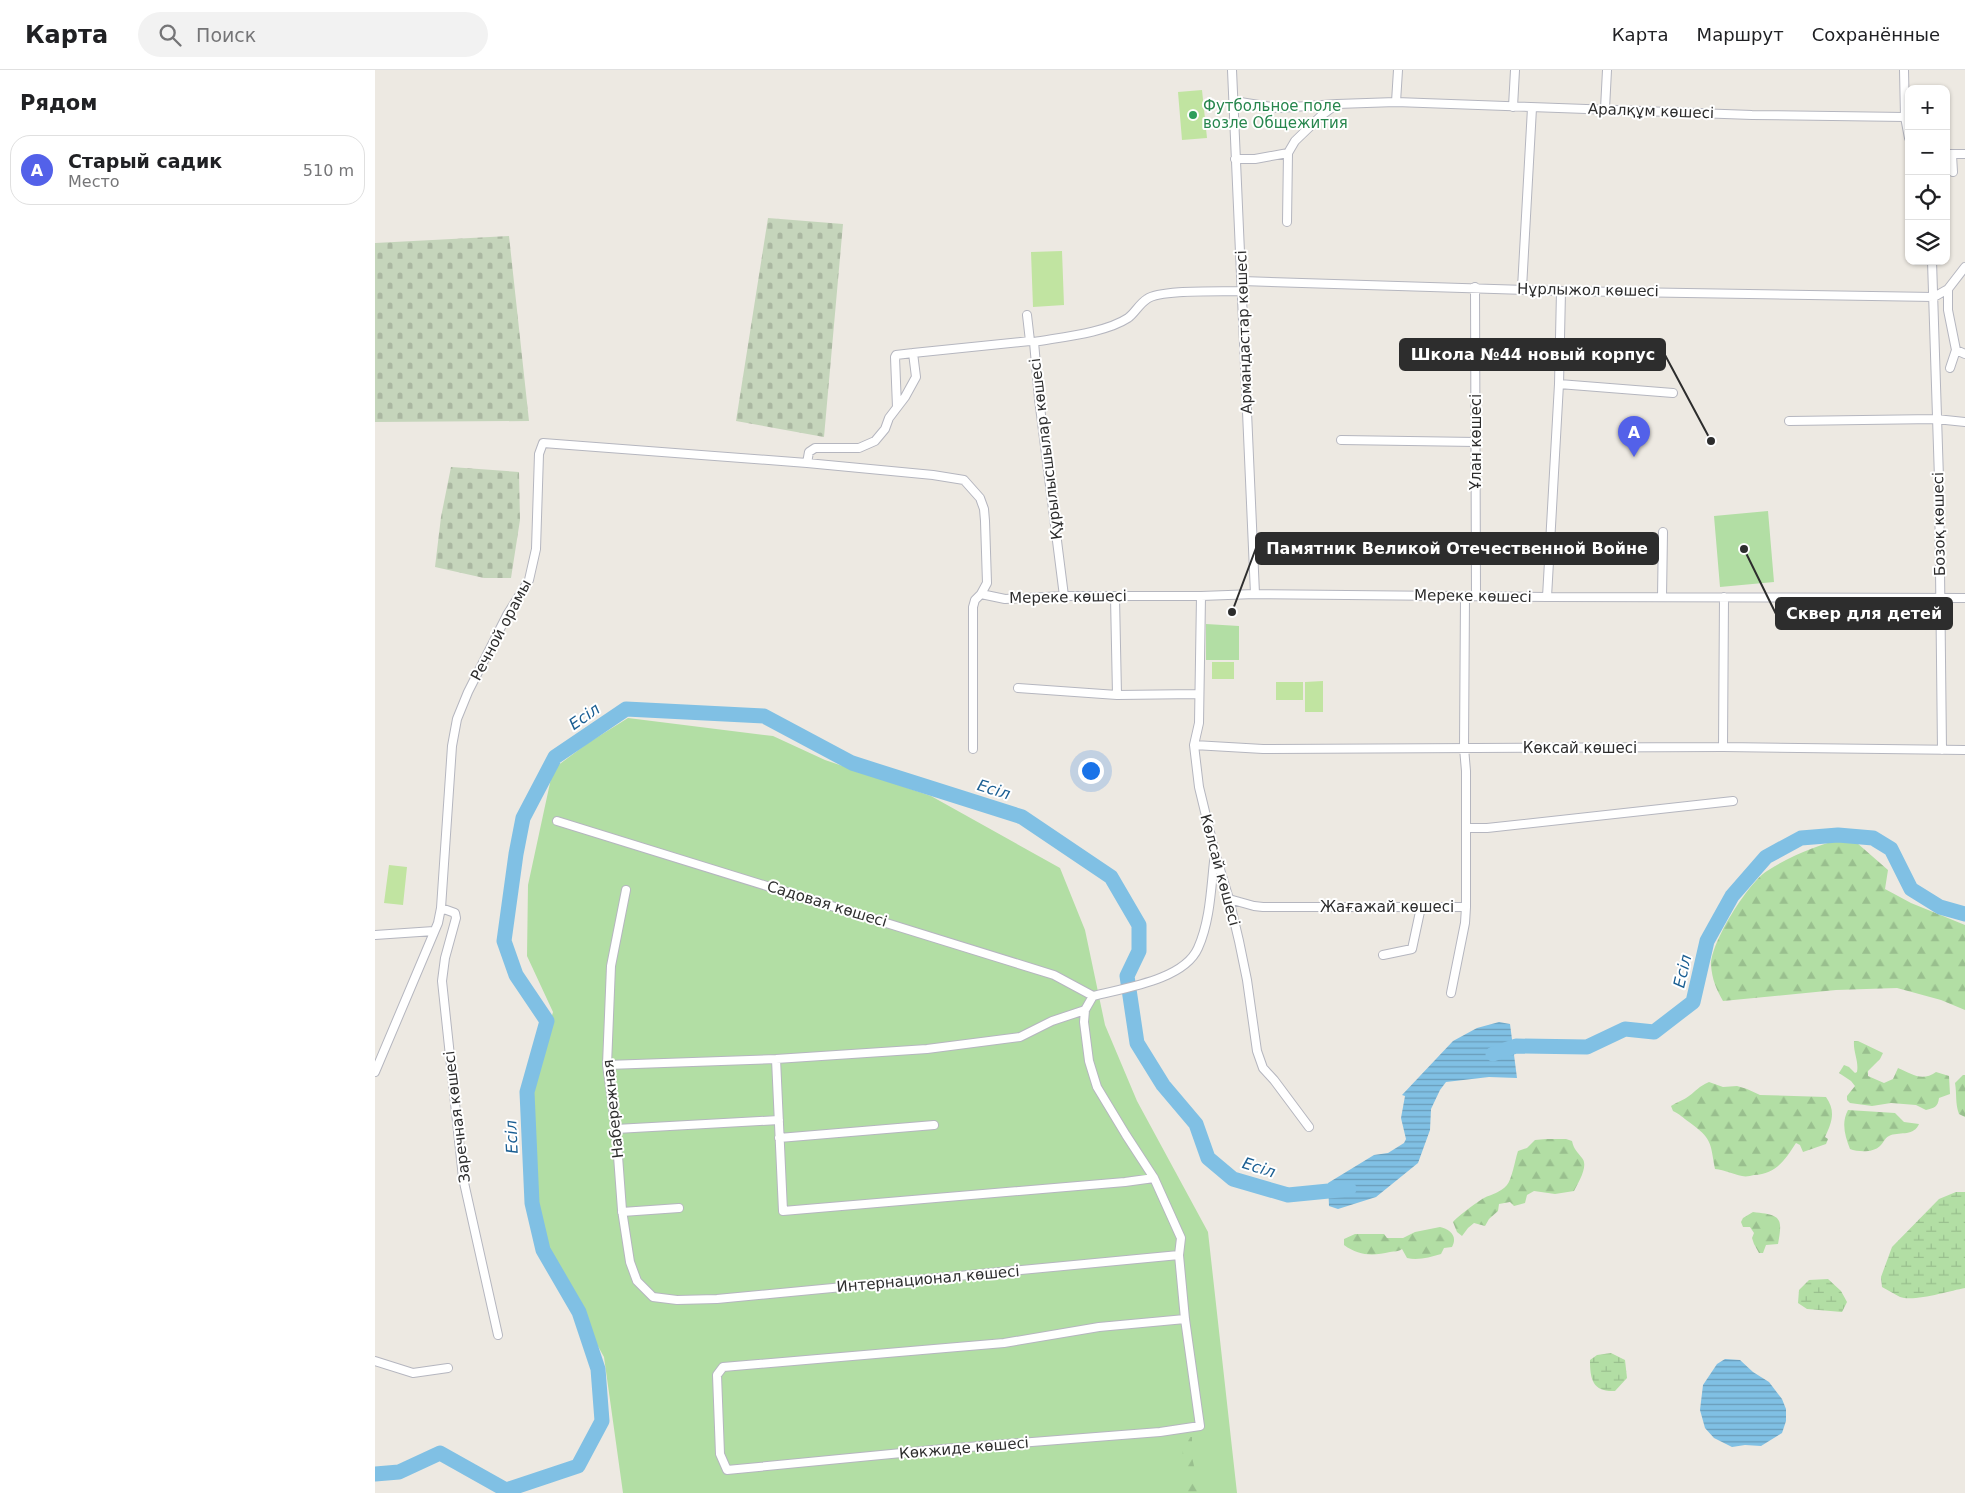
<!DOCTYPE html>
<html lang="ru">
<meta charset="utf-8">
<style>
:root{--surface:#fff;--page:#f2f2f2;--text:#202124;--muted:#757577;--line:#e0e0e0;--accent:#5361e9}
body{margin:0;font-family:"DejaVu Sans",sans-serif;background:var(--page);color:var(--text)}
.controls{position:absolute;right:15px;top:15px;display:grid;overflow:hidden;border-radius:10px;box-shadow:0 1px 4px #0004}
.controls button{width:45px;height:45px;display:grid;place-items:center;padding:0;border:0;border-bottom:1px solid var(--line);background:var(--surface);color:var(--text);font:25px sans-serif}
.you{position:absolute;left:715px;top:700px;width:18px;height:18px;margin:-12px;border:4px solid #fff;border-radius:50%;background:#1a73e8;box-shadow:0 0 0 8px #1a73e833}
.badge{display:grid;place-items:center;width:32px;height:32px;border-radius:50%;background:var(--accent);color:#fff;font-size:16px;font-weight:700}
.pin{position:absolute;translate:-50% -41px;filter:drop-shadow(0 1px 2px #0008)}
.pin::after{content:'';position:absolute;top:26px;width:18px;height:15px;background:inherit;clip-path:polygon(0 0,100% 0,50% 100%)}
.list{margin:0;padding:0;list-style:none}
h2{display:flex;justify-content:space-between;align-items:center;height:65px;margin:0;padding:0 20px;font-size:21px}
h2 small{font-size:16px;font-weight:400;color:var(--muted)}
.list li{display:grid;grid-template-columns:32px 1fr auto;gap:15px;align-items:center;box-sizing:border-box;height:70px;margin:0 10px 10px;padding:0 10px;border:1px solid var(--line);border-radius:20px}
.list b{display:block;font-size:19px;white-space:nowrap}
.list p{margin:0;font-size:16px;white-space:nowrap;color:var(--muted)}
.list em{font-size:16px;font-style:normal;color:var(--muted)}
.icon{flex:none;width:28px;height:28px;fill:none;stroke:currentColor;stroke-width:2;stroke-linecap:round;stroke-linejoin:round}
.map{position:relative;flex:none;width:1590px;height:1423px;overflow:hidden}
header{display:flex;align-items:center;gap:30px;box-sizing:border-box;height:70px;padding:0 25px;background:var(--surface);border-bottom:1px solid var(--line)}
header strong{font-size:24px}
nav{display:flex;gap:28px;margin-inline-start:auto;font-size:18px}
.search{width:350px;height:45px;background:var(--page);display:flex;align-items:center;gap:12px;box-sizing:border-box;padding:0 18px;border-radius:28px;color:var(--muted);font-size:19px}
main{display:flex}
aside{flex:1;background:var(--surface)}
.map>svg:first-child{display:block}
</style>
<header>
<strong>Карта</strong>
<div class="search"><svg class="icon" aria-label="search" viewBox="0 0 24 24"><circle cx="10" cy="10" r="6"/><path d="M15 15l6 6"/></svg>Поиск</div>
<nav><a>Карта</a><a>Маршрут</a><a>Сохранённые</a></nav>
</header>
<main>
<aside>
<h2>Рядом<small></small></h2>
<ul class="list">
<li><span class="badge">A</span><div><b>Старый садик</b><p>Место</p></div><em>510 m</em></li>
</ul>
</aside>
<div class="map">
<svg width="1590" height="1423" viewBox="0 0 1590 1423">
<defs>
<pattern id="forest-firs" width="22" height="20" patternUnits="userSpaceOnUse" patternTransform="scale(1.25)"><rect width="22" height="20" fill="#b2dea4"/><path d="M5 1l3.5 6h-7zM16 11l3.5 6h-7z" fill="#99bf8e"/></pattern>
<pattern id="wetland-marsh" width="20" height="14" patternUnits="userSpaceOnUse" patternTransform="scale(1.25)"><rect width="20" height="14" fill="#b2dea4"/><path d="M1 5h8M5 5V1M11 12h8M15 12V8" fill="none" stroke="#99bf8e"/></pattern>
<pattern id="cemetery-stones" width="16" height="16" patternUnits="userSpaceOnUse" patternTransform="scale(1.25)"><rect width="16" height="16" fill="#c5d5bb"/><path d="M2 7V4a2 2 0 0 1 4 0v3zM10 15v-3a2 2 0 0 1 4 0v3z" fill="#aab7a1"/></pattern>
<pattern id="water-rules" width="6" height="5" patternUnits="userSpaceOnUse" patternTransform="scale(1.25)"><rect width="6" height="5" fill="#80c0e4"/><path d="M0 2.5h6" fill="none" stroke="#699cb9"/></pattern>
</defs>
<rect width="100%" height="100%" fill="#ede9e2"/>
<path fill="#b2dea4" d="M1393 441 1399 512 1345 517 1339 446Z
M831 554 864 556V590H831Z
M253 648 398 666 450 690 556 726 685 798 710 860 730 955 762 1031 833 1162 862 1423H248L229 1287 156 1156 154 1025 178 942 152 886 153 815 178 699 213 673Z"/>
<path fill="url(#forest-firs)" d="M1474 766 1513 800 1510 819 1536 833 1590 855V940L1566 930 1522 918 1461 920 1348 931C1341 919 1337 909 1336 895 1336 872 1373 813 1392 801 1418 784 1445 775 1474 766Z
M1479 971H1483L1508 983 1505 989 1493 1001V1006L1509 1013 1518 1009 1523 998C1537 1004 1547 1012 1561 1002L1574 1006 1575 1024 1564 1028C1563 1037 1559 1038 1551 1040L1541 1035 1516 1033 1497 1036 1475 1033 1472 1030V1026L1480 1016 1476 1011 1464 1003 1469 995 1474 997 1480 1003 1482 1002C1484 991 1478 982 1479 971Z
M1588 1005H1590V1047L1584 1044C1580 1033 1582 1025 1580 1013Z
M1334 1012 1348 1017 1362 1016 1372 1019 1385 1025 1451 1027C1461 1041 1457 1052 1450 1067L1453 1069 1451 1074 1428 1082 1425 1075 1421 1073C1410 1090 1401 1104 1379 1105 1375 1106 1371 1107 1367 1106 1358 1104 1350 1100 1340 1099 1335 1071 1337 1069 1314 1052 1308 1048 1305 1044 1298 1041L1296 1036C1302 1032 1309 1030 1314 1026 1322 1020 1323 1017 1334 1012Z
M1473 1040 1520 1043 1529 1052 1544 1054C1539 1066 1526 1062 1516 1065 1510 1067 1509 1072 1505 1076 1498 1083 1483 1082 1475 1079 1470 1066 1466 1053 1473 1040Z
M1171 1069H1191L1197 1071C1199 1080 1202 1081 1207 1088 1214 1096 1203 1113 1199 1121L1180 1124 1159 1121 1152 1125 1150 1133 1139 1136 1135 1132 1124 1134 1123 1141 1114 1149 1110 1156 1099 1153 1093 1158 1087 1166 1082 1162 1078 1152C1082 1147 1102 1132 1109 1128 1117 1124 1125 1123 1132 1115 1137 1109 1140 1090 1143 1081L1152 1078 1160 1070Z
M1378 1142C1406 1145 1408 1147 1403 1174L1391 1175 1388 1183H1384L1379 1174 1377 1168 1379 1163 1375 1157H1368L1366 1152 1368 1148Z
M1065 1157C1075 1159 1083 1166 1077 1177L1069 1178 1066 1184C1055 1187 1043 1191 1032 1188L1027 1179C1023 1182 1020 1181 1015 1182 998 1186 984 1186 969 1175V1169L980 1164H1009L1012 1168H1028L1040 1162Z
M811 1367H817V1387L825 1423H808L812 1407 808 1392 807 1372Z"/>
<path fill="url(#wetland-marsh)" d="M1581 1122H1590V1218C1574 1221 1539 1232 1525 1227 1519 1224 1513 1220 1507 1217L1506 1207 1517 1177 1564 1129Z
M1453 1209 1466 1221 1472 1232 1467 1242 1432 1239 1423 1233 1424 1220 1434 1210Z
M1236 1283 1250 1290 1252 1308 1240 1321C1218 1322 1215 1310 1215 1290L1222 1285Z"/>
<path fill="url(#cemetery-stones)" d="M393 148 468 154 449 367 361 351Z
M134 166 154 351 0 352V173Z
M76 397 144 402 145 450 136 508H109L60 497 66 447Z"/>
<path fill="#c1e4a1" d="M827 20 832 68 807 70 803 22Z
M687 181 689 235 658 237 656 182Z
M837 592H859V609H837Z
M948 611V642H930V612Z
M901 612H928V630H901Z
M14 795 32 797 28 835 9 833Z"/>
<path fill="url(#water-rules)" d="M1124 952 1135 954 1142 1008 1114 1007 1071 1012 1065 1020 1056 1039 1055 1060 1043 1093 1001 1127 963 1139 954 1136 953 1113 999 1085 1013 1083 1029 1073 1031 1069 1026 1048 1030 1026 1027 1025 1078 971 1102 958Z
M1350 1289 1365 1290 1378 1302 1394 1312 1407 1329 1411 1339V1351L1407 1363 1386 1376 1370 1375 1357 1377 1339 1368 1330 1358 1325 1340 1328 1315 1342 1294Z"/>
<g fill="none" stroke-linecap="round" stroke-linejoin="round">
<path stroke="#80c0e4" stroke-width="15" d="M1118 984 1141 976 1212 977 1250 959 1279 962 1318 932 1332 871 1357 826 1391 787 1426 768 1463 765 1498 768 1516 779 1536 819 1565 837 1590 844
M0 1404 24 1402 65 1383 131 1420 203 1396 227 1351 223 1299 204 1242 168 1180 157 1133 152 1022 172 951 141 905 129 871 141 784 148 748 180 687 251 639 389 646 477 693 647 747 736 807 764 855V881L752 906 762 973 788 1015 821 1054 833 1088 858 1109 913 1125 974 1119"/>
<g stroke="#b5b6bf" stroke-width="10">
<path id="minor" d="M857 0 880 524
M1529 0 1530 47 1534 68
M859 31 903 38 962 34
M1021 32 1023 0
M1138 37 1140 0
M1230 39 1232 0
M1571 84H1590
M1577 85 1578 102
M860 89H880L913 83
M912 152 913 83 920 71 947 45 962 34 1021 32 1377 45 1530 47
M1557 191 1564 409 1567 680
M867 211 1186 221 1559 227 1573 219 1590 197
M1100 217 1101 526
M1147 218 1157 38
M1573 219V240L1581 280
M652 245 655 271
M659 272 664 329 689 526
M1575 298 1581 280 1590 284
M1184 314 1298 323
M522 337 520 287 521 285 538 283
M1414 351 1561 349 1590 352
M966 370 1101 372
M432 393 434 382 440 378H484L500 371 510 359 514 348 530 327 541 307 538 283 655 271 659 272C687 267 730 263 753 248 760 243 764 234 772 229 786 219 848 222 868 221
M606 524 630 529 689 526H826L880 524 1172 527 1590 528
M826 526 824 653 819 675 824 717 840 783 854 829 864 871 872 910 882 981 888 998 899 1010 934 1057
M740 527 742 625
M1172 527 1184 314 1186 221
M1287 527 1288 462
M643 618 742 625 823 624
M819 675 888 679 1348 677 1590 680
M1348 677 1349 527
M182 751 679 905 718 926
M1092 758H1112L1358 731
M251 820 236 896 232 995 241 1059 247 1140 255 1192 262 1211 278 1227 302 1230 342 1229 804 1185
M854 829 879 836 888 837H1091V701L1089 678 1090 526
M66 838 80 843 81 848 70 888 67 911 88 1108 123 1265
M0 865 59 861
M1008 885 1037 879 1046 837
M1076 923 1090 853 1091 837
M401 989 408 1141 750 1112 779 1108
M232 995 401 989 552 979 645 967 677 951 710 940
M0 1002 63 853 66 838 77 676 82 649 93 622 132 545 154 510 161 479 164 384 168 373 432 393 558 405 589 410 605 428 609 439 610 451 612 513 606 524 600 530 598 537V679
M241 1059 404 1050
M404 1068 559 1055
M247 1142 304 1138
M810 1249 724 1257 629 1273 348 1297 342 1305 345 1384 352 1400 568 1379 785 1362 825 1356 810 1249 804 1185 806 1168 779 1108 751 1065 722 1017 714 991 709 952 710 940 718 926C749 918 809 910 823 878 836 849 836 814 840 783
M0 1291 38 1303 73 1298"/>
</g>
<use href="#minor" stroke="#fff" stroke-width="8"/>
</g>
<circle fill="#2e9e5b" stroke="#fff" stroke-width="2" cx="818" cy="45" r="5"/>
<g text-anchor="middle" stroke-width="4" stroke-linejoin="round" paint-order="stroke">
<g font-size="15" fill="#27864d" stroke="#fff" text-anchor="start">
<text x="828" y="41">Футбольное поле<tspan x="828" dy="17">возле Общежития</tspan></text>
</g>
<g font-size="15" fill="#2d2d2d" stroke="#fff">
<text transform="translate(1276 41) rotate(2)" y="5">Аралқұм көшесі</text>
<text transform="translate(1213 220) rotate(1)" y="5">Нұрлыжол көшесі</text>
<text transform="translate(869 262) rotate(-92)" y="5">Армандастар көшесі</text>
<text transform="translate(1101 372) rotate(-90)" y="5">Ұлан көшесі</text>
<text transform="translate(671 379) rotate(-97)" y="5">Құрылысшылар көшесі</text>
<text transform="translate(1564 454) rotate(-91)" y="5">Бозоқ көшесі</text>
<text transform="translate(1098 526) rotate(1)" y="5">Мереке көшесі</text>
<text transform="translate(693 527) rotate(-1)" y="5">Мереке көшесі</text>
<text transform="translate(126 560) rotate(-62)" y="5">Речной орамы</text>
<text x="1205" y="683">Көксай көшесі</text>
<text transform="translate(845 800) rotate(75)" y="5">Көлсай көшесі</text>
<text transform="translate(452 834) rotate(17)" y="5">Садовая көшесі</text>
<text x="1012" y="842">Жағажай көшесі</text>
<text transform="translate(238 1039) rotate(-96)" y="5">Набережная</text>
<text transform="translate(82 1047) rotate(-97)" y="5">Заречная көшесі</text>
<text transform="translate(553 1209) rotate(-5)" y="5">Интернационал көшесі</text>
<text transform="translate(589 1378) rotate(-5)" y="5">Көкжиде көшесі</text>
</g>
<g font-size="16" font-style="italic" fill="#1b5f93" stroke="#fff">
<text transform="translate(209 646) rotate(-35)" y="6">Есіл</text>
<text transform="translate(619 719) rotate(17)" y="6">Есіл</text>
<text transform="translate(1307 901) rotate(-77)" y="6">Есіл</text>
<text transform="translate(136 1067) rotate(-93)" y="6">Есіл</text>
<text transform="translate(884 1097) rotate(18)" y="6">Есіл</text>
</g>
</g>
<path fill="none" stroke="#2d2d2d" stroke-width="2" d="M1336 371L1290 285M857 542L881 478M1369 479L1401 544"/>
<g fill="#2d2d2d" stroke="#fff" stroke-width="2">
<circle cx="1336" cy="371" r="5"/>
<circle cx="857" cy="542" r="5"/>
<circle cx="1369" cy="479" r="5"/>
</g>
<g fill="#2d2d2d" stroke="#2d2d2d" stroke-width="2">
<rect x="1025" y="269" width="265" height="31" rx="5"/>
<rect x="881" y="463" width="402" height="31" rx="5"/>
<rect x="1401" y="528" width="176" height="31" rx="5"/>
</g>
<g font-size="16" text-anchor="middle" font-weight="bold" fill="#fff">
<text x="1158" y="290">Школа №44 новый корпус</text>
<text x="1082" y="484">Памятник Великой Отечественной Войне</text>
<text x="1489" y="549">Сквер для детей</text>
</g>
</svg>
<div class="controls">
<button>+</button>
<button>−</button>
<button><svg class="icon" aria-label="locate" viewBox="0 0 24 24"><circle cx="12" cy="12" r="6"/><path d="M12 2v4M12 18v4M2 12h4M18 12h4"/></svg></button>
<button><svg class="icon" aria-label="layers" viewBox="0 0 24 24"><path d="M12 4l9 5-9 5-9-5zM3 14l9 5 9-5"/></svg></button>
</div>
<div class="you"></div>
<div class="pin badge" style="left:1259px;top:387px">A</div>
</div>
</main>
